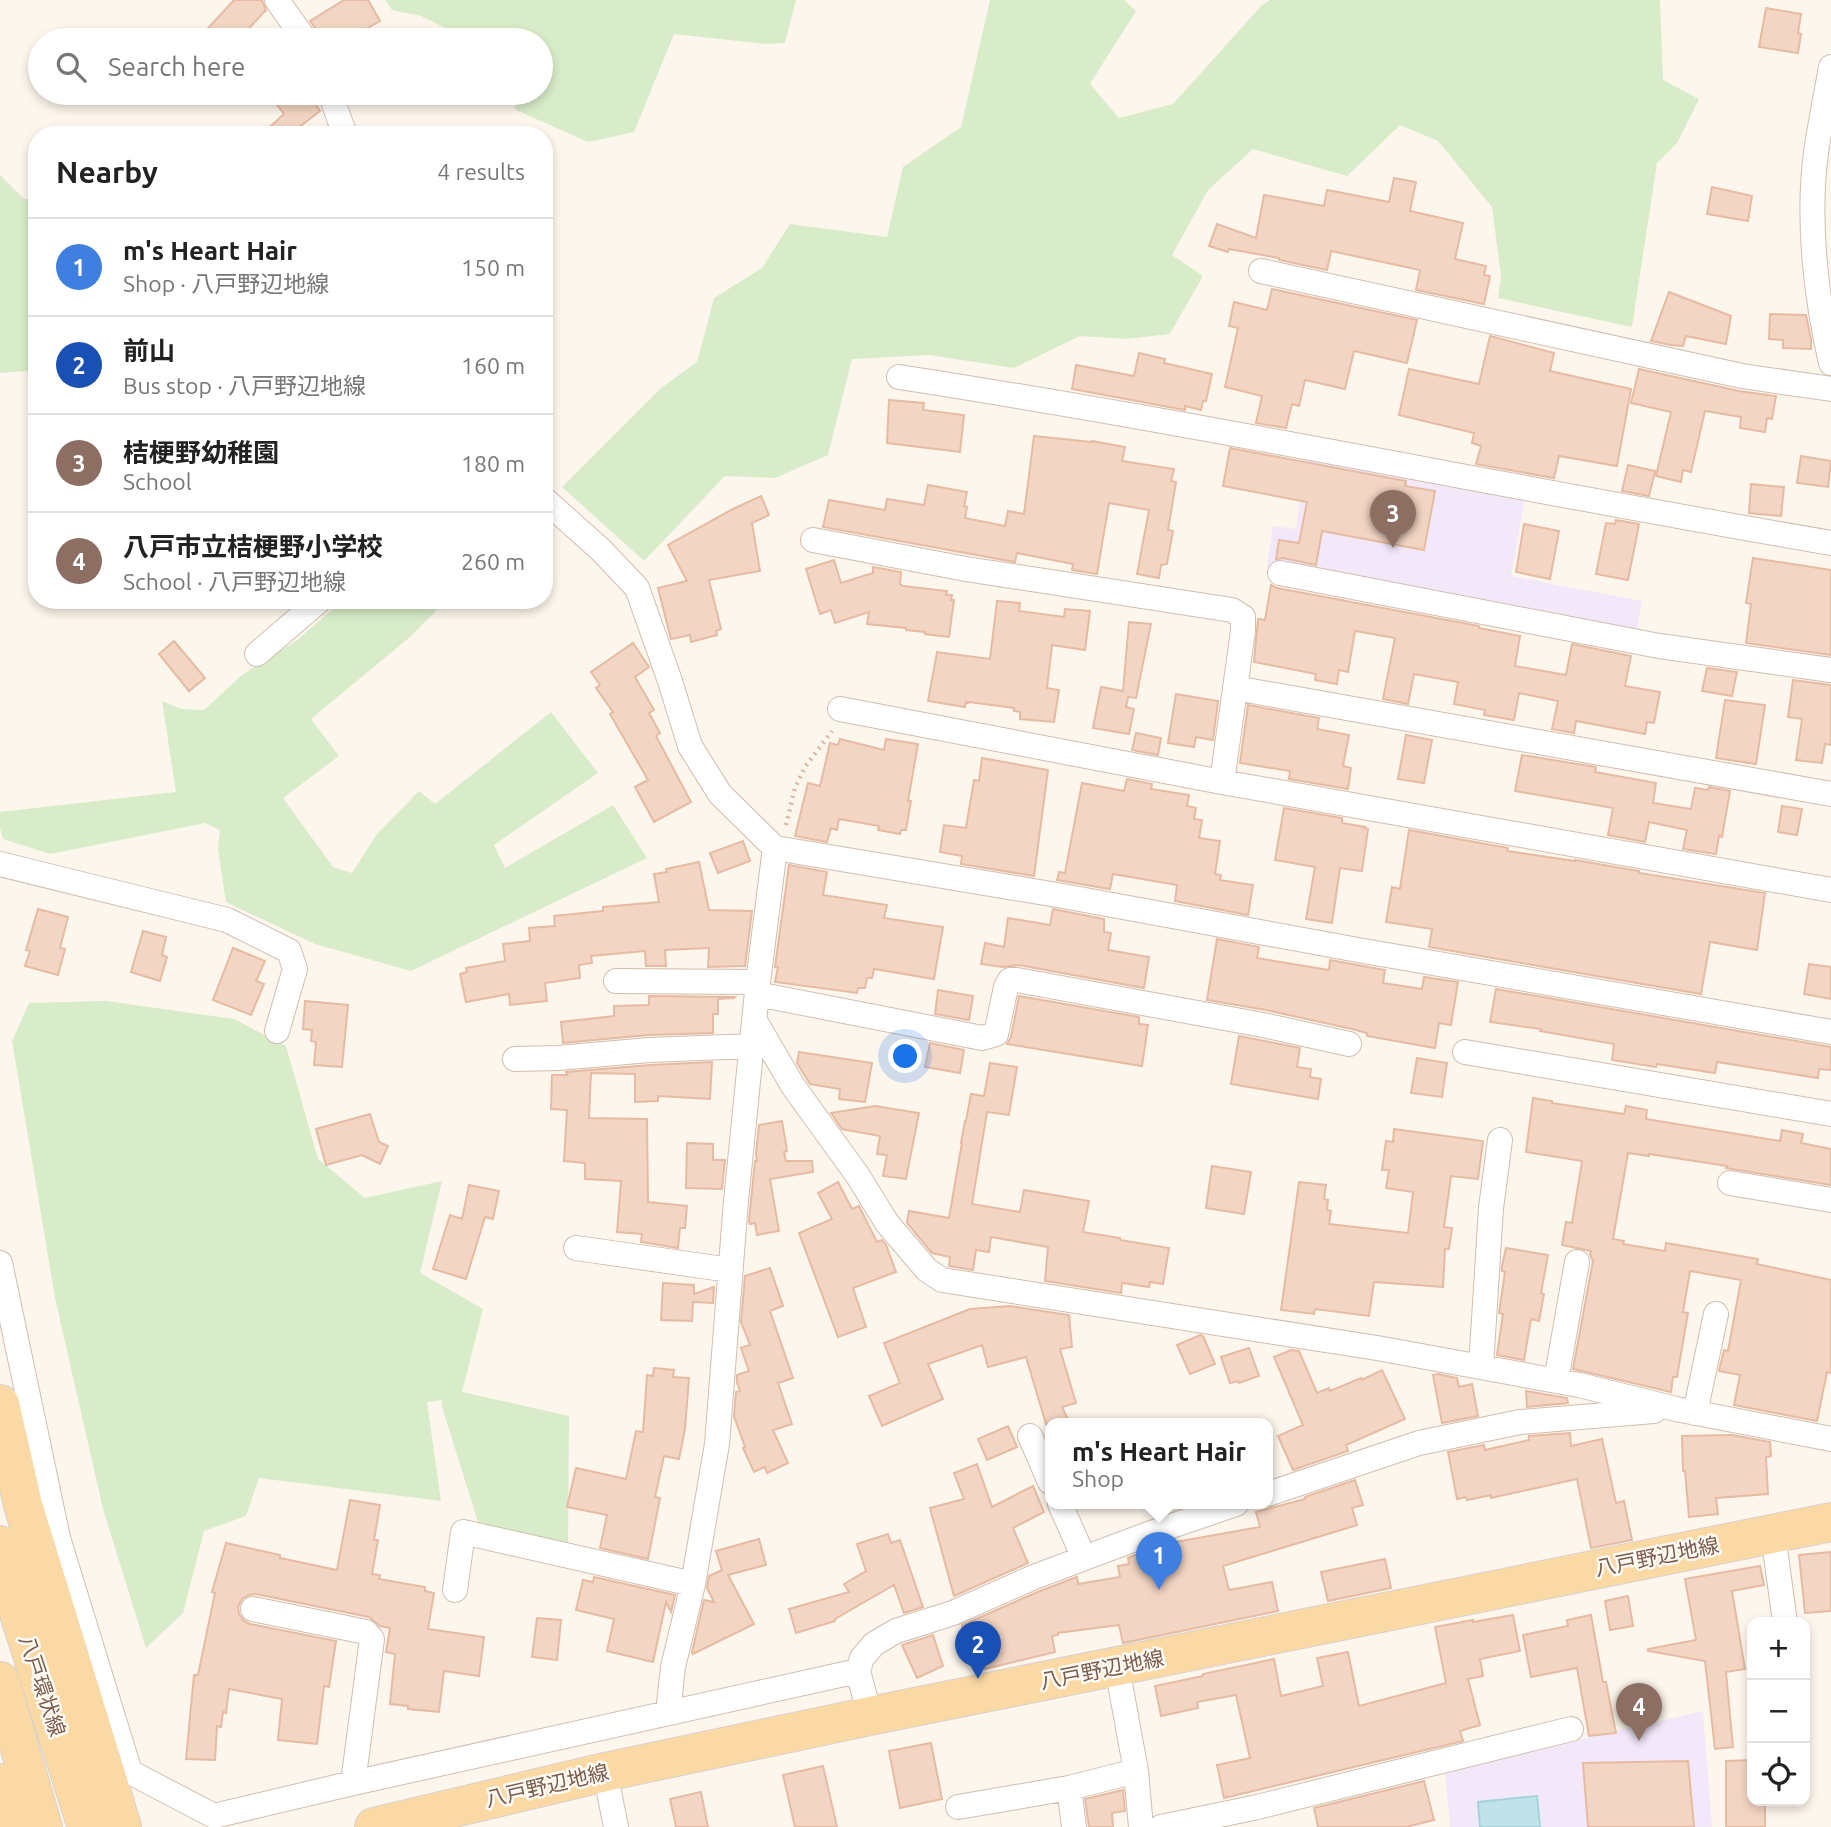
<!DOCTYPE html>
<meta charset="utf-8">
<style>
:root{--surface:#fff;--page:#f6f6f6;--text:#222;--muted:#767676;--line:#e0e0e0;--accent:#d93025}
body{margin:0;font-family:Ubuntu,"Noto Sans JP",sans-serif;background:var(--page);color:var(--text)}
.controls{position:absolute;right:21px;bottom:21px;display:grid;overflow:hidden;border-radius:14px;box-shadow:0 4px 10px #0003}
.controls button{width:63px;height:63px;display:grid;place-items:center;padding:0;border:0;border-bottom:2px solid var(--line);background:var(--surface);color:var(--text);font:35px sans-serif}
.you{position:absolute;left:906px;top:1057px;width:24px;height:24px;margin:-18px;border:5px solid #fff;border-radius:50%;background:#1a73e8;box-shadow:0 0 0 10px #1a73e833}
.badge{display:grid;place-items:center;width:46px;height:46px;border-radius:50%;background:var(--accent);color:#fff;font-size:23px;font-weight:700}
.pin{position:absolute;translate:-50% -58px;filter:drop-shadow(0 2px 4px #0008)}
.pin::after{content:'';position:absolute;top:37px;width:24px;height:21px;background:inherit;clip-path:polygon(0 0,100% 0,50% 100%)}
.popup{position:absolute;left:1045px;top:1418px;width:228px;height:91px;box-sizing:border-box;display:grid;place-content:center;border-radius:14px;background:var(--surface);filter:drop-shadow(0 2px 5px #0005);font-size:23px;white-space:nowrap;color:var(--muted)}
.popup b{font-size:26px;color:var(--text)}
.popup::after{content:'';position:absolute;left:50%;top:100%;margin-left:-14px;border:14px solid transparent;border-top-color:var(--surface)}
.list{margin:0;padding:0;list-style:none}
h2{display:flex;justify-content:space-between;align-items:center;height:91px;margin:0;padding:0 28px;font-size:30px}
h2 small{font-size:23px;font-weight:400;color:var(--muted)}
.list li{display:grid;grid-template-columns:46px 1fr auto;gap:21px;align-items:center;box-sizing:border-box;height:98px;padding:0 28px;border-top:2px solid var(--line)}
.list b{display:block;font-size:26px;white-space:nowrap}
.list p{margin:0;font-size:23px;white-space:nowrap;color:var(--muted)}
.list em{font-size:23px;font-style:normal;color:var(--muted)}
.icon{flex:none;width:38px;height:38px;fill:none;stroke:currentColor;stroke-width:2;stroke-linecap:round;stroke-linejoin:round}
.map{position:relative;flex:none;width:1831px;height:1827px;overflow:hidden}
.search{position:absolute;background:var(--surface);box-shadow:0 4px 10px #0003;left:28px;top:28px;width:525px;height:77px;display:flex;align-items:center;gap:18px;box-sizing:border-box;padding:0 24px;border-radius:38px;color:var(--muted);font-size:26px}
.panel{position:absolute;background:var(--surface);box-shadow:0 4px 10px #0003;left:28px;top:126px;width:525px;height:483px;border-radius:28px}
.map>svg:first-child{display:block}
</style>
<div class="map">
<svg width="1831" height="1827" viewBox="0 0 1831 1827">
<rect width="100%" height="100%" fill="#fdf6ec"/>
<path fill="#f3e8fa" d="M1306 457 1525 498 1511 576 1642 601 1636 635 1267 566 1273 526 1296 529Z
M1703 1711 1712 1827H1450L1445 1771Z"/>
<path fill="#d8ecc9" d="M385 0H796L785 43 766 44 674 34 634 132 588 142 516 110 511 93H541V40H469L421 16 392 10Z
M990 0H1124L1136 11 1090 84 1119 118 1173 104 1262 5 1270 0H1660L1663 80 1699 99 1677 143 1657 163 1632 327 1498 298 1501 276 1492 207 1438 141 1400 125 1347 176 1253 149 1208 190 1172 255 1203 276 1170 334 1126 339 1080 336 1014 368 929 355 852 359 828 455 775 478 725 476 644 561 562 487 661 388 697 362 714 298 762 268 790 224 887 237 903 167 961 127Z
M0 175 24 199H37V380L28 371 0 373Z
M343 600H447L410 637 311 719 339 756 283 798 333 867 352 873 377 834 419 791 435 804 551 712 598 773 494 845 505 868 613 805 647 858 411 971 315 944 226 902 218 849 220 830 205 823 50 854 3 839 0 828V812L176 792 162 701 181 709 204 710 242 675 297 640Z
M106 1001 234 1019 286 1046 318 1159 365 1198 442 1181 420 1273 483 1309 462 1392 569 1416 568 1547 479 1525 442 1407V1400L427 1402 441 1501 259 1478 246 1516 204 1531 183 1613 146 1648 103 1509 55 1298 12 1041 29 1003Z"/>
<path fill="#bfe3e8" stroke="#a5d3da" stroke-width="2" d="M1537 1796 1540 1827H1480L1478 1802Z"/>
<path fill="#f3d5c3" stroke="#e6bba3" stroke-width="2" d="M234 0H262L266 10 238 40H197Z
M344 0H368L380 21 347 40H320L318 32 310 21Z
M1766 8 1801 14 1798 33 1801 34 1798 53 1759 47Z
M268 93H309L320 111 289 135H261L284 114Z
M1394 178 1416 182 1410 211 1463 223 1455 259 1486 266 1484 275 1490 276 1484 304 1416 290 1420 270 1331 251 1327 270 1279 260V258L1229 249 1228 252 1209 246 1217 224 1256 238 1264 195 1324 206 1327 190 1389 202Z
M1712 187 1752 196 1748 221 1707 214Z
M1272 289 1417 320 1407 363 1354 351 1345 389 1305 380 1299 406 1292 404 1286 428 1256 423 1262 396 1225 387 1238 328 1229 326 1234 302 1267 310Z
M1669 292 1731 316 1726 344 1686 336 1683 346 1671 345 1651 341Z
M1770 314 1806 315 1811 339V349L1783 348V340L1769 339Z
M1490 336 1554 353 1550 371 1631 389 1617 466 1559 456 1554 478 1476 464 1481 446 1472 443 1474 433 1399 415 1409 369 1479 384Z
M1139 353 1165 359 1164 363 1212 374 1206 401H1203L1201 410 1185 406V410L1072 389 1076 365 1134 376Z
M1639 369 1739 391 1776 396 1772 419 1767 418 1765 432 1740 428 1741 417 1705 411 1691 472 1683 470 1681 482 1656 476 1671 412 1631 403Z
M889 400 924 403 923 410 964 415 960 452 887 443Z
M1034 436 1092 442V441L1125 447 1122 461 1174 469 1171 481 1176 482 1168 530 1173 531 1167 564 1161 565 1159 578 1137 574 1149 510 1109 503 1097 574 1072 570 1073 564 1017 553 1015 562 823 527 829 500 885 510 887 499 924 505 928 485 967 492 964 506 967 507 965 518 1005 526 1008 511 1024 514Z
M1230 448 1406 481 1405 486 1435 491 1424 550 1322 531 1316 565 1283 558 1276 559 1279 540 1299 543 1307 502 1223 486Z
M1801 456 1831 461 1828 487 1797 483Z
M1628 465 1655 471 1649 496 1622 491Z
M1751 484 1784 487 1781 516 1749 513Z
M761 496 769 515 752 523 760 571 709 580 721 629 716 631 717 635 691 642 690 635 671 639 658 588 687 581 668 545 733 509Z
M1616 520 1639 524 1628 580 1596 574 1606 523 1615 524Z
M1524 524 1559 531 1550 579 1516 572Z
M1753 558 1831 570V655L1746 643 1751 604 1746 603Z
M834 560 841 583 873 573V567L901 572 900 584 903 586 947 591 946 595H952L951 600H954L949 637 925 634V632L906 630V628L867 624 869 612 835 623 831 610 820 614 806 569Z
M1271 585 1277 588 1479 626V628L1520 636 1515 666 1566 675 1572 644 1631 656 1625 686 1660 692 1654 723 1647 722 1645 734 1576 721 1574 733 1552 729 1558 701 1519 693 1514 720 1484 715 1485 710 1454 704 1458 682 1414 674 1408 704 1383 699 1395 638 1355 631 1348 672 1339 670 1337 684 1315 680 1316 674 1254 662 1258 619 1265 620Z
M997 601 1020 603 1019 611 1064 617 1065 609 1090 611 1085 650 1052 645 1047 688 1059 690 1054 722 1020 719V712L1014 711V708L969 702 968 703 966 702 965 707 928 701 937 652 990 659Z
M1129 622 1151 624 1136 698 1128 697 1126 707 1134 709 1129 734 1093 728 1101 687 1123 691Z
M174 641 205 678 189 691 159 654Z
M633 643 649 667 635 677 654 710 649 713 660 733 656 736 691 802 654 822 635 787 648 780 610 714 613 712 596 688 600 685 591 672Z
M1707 668 1737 672 1732 696 1702 691Z
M1793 680 1831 685V745L1825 744 1822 763 1796 760 1802 719 1788 717Z
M1176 694 1218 701 1213 740 1196 737 1194 747 1168 743Z
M1725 700 1765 705 1756 764 1716 758Z
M1248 705 1319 718 1317 729 1349 735 1343 766 1351 768 1348 789 1289 779 1290 771 1240 763Z
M1136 733 1161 738 1158 755 1132 750Z
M1406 735 1432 740 1424 783 1398 779Z
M840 739 884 750 886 739 918 744 908 801H911L906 830H901L900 834 878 830 879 826 839 819 837 830 831 828 827 842 795 836 808 783 820 786 830 743 838 745Z
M1522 755 1596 767 1595 772 1656 783 1653 803 1691 809 1695 788 1708 790 1709 787 1730 791 1722 837 1719 836 1716 854 1683 849 1687 830 1649 822 1645 842 1608 835 1613 808 1515 791Z
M982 758 1048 770 1034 876 961 864 962 856 940 852 944 825 966 828 974 780 979 781Z
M1127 779 1152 784 1151 789 1189 795 1187 806 1196 808 1194 819 1202 820 1199 838 1220 841 1215 874 1221 875 1220 880 1253 885 1248 915 1175 901 1177 885 1113 874 1110 889 1057 880 1059 872 1065 873 1082 783 1124 791Z
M1782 806 1802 809 1797 835 1778 832Z
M1284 808 1342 818V823L1365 827 1364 828 1368 829 1362 871 1340 868 1332 923 1306 919 1315 867 1275 860Z
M1409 830 1508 848 1507 851 1575 861V860L1639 871V873L1765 893 1757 950 1710 942 1701 994 1429 947 1432 929 1386 922 1392 887 1400 889Z
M743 841 750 861 718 873 710 853Z
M699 862 709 910 752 911 745 966 708 967 709 948 665 950 666 966H646L645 951 591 956 592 963 579 965 580 978 545 983 547 1001 510 1005 509 994 466 1002 460 974 467 972 466 968 505 961 503 944 530 941 529 928 555 926 554 916 603 911V907L659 902 654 874 667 872 666 869Z
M789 865 827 872 823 895 887 905 884 918 943 927 934 979 874 969 872 978H867L865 988H858L857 993 775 982 778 967H775Z
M38 909 68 917 60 948 65 949 58 975 25 966 30 951 26 950Z
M1053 909 1104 919V932L1111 933 1108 950 1149 957 1144 988 1019 965 1003 967 981 964 985 943 1004 947 1008 918 1050 925Z
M143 931 166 937 162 955 167 957 160 981 131 972Z
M1217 939 1259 947 1257 958 1329 970 1330 960 1385 970 1383 983 1422 989 1424 977 1458 982 1451 1025 1439 1023 1435 1048 1367 1036V1033L1352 1029 1266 1010 1207 1000Z
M233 948 265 961 256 981 264 984 251 1015 213 1000Z
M1809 964 1831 967V999L1804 994Z
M1496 989 1831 1047V1070L1819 1069 1818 1078 1717 1062 1715 1073 1657 1064 1656 1067 1612 1060 1614 1044 1540 1031 1541 1029 1490 1022Z
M938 990 973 996 969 1020 935 1014Z
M649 996 735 997 734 998 718 999V1014H713V1033L648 1035 563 1043 561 1022 614 1016V1006L649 1005Z
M1019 996 1139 1017V1024L1148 1025 1142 1066 1007 1044 1011 1037Z
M305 1001 348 1005 342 1067 314 1065 316 1042 311 1041 312 1030 303 1029Z
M1239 1036 1300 1048 1297 1067 1311 1069 1310 1077 1321 1079 1318 1099 1231 1084Z
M930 1043 964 1050 960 1073 925 1067Z
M799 1052 872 1063 865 1102 839 1099 840 1089 810 1084 797 1063Z
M1417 1058 1447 1063 1442 1097 1411 1093Z
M712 1062 710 1099 658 1096V1101L635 1102V1074L591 1073 589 1118 647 1119 648 1202 687 1206 685 1228H680L678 1248 641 1242 642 1234 617 1232 621 1181 585 1179V1163L564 1161 567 1110 551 1109 552 1075H567L566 1072 650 1065Z
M990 1063 1017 1067 1009 1115 987 1112 972 1204 1020 1212 1024 1190 1089 1201 1083 1232 1120 1238V1240L1169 1248 1163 1284 1150 1282 1149 1287 1122 1283 1121 1293 1045 1281 1048 1247 991 1237 989 1252 976 1250 973 1270 949 1266 950 1257 932 1253 907 1223 909 1211 949 1218 962 1143H961L965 1121H966L971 1094 984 1096Z
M1533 1098 1552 1101V1103L1624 1114 1626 1106 1647 1110 1646 1119 1780 1141 1782 1130 1803 1134 1801 1143 1831 1149V1185L1726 1168 1727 1166 1649 1154V1156L1628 1153 1613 1239 1624 1241 1623 1244 1665 1251 1666 1243 1758 1259 1757 1264 1831 1280V1373L1827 1372 1817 1421 1734 1405 1740 1375 1719 1371 1724 1350 1728 1351 1741 1280 1690 1271 1683 1312 1688 1313 1677 1377H1673L1671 1392 1573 1369 1593 1261 1590 1255 1591 1251 1562 1245 1566 1222 1572 1223 1582 1161 1526 1152Z
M875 1106 919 1113 906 1179 883 1176 887 1155 877 1154 880 1136 842 1129 831 1113Z
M370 1114 379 1142 388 1146 380 1164 362 1155 326 1165 316 1129Z
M782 1121 787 1151 784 1152 786 1161H812L813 1172 770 1179 779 1231 757 1235 755 1223 750 1224 749 1221 755 1161H757L756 1154 759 1125Z
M1394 1129 1483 1141 1478 1179 1451 1176 1444 1227 1452 1228 1449 1249H1445L1443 1287 1374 1282 1369 1316 1315 1309 1314 1314 1281 1310 1299 1182 1326 1185 1324 1199 1328 1200 1327 1210 1331 1211 1329 1224 1408 1233 1413 1192 1386 1188 1389 1170H1382L1386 1141 1393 1142Z
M687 1143 713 1144V1160H725L722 1189 686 1188Z
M1212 1166 1251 1172 1244 1214 1206 1208Z
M838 1182 852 1209 859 1206 877 1242 882 1240 886 1245 896 1272 853 1288 866 1327 838 1337 799 1233 832 1219 818 1193Z
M469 1185 499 1191 493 1219 485 1217 466 1279 433 1269 450 1215 462 1219Z
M1506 1248 1548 1255 1541 1293 1544 1294 1539 1321 1531 1319 1524 1360 1497 1355 1503 1314 1499 1313 1505 1272 1502 1271V1266Z
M770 1268 783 1306 770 1311 793 1378 778 1383 792 1424 773 1430 788 1463 767 1473 765 1467 754 1472 743 1448 745 1447 734 1416 736 1392 740 1391 737 1382V1375L749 1371 741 1348 750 1345 741 1322 745 1276Z
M663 1283 694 1285V1294L714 1287 713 1303 693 1302 692 1321 661 1320Z
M1010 1306 1069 1315 1072 1347 1060 1349 1076 1403 1062 1407 1070 1424H1046L1026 1357 988 1367 982 1345 928 1364 943 1399 882 1426 869 1396 900 1383 884 1343 970 1309Z
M1200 1335 1203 1336 1215 1364 1190 1374 1177 1345Z
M1249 1348 1259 1376 1239 1383 1238 1381 1230 1383 1221 1357Z
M1291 1350 1299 1351 1317 1393 1329 1388 1330 1391 1361 1378 1362 1380 1382 1370 1405 1419 1346 1445 1348 1451 1293 1470 1278 1436 1303 1425 1274 1357Z
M654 1368 674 1370 673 1377 689 1378 685 1429 679 1459 664 1456 655 1497 660 1498 648 1559 600 1548 607 1515 567 1507 576 1468 626 1479 636 1431 643 1432 647 1375 653 1376Z
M1438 1374 1457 1378 1459 1387 1472 1384 1478 1416 1442 1423 1433 1375Z
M1526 1391 1567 1398 1568 1403 1527 1407Z
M1008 1426 1017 1447 987 1460 978 1439Z
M1570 1433 1571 1446 1602 1439 1616 1503 1624 1501 1632 1540 1591 1548 1577 1479 1491 1498V1495L1467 1500 1466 1497 1457 1499 1448 1452 1484 1445 1485 1450 1529 1440V1436Z
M1732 1435 1770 1442 1771 1456 1766 1457 1768 1494 1716 1498 1718 1514 1689 1517 1685 1471H1683L1682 1436Z
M977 1464 992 1507 1033 1486 1044 1512 1013 1528 1028 1563 954 1596 930 1508 964 1499 954 1473Z
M1355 1480 1363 1505 1352 1508 1357 1525 1223 1566 1229 1590 1272 1582 1278 1611 1123 1643 1119 1625 1058 1633V1635L1052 1636 1055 1652 985 1669 980 1648 969 1653 962 1625 1040 1591 1077 1577 1078 1584 1120 1577 1118 1566 1129 1564 1128 1558 1164 1544 1260 1527 1256 1512 1305 1499V1497Z
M350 1500 380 1505 374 1540H378L372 1574 380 1575 379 1579 425 1587V1591L434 1593 428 1629 484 1637 479 1676 444 1671 439 1712 408 1709V1706L390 1704 395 1654 386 1652 390 1628 380 1626 369 1617 256 1594 249 1595 242 1599 238 1607 239 1614 244 1621 250 1624 336 1641 329 1687 324 1686 317 1744 278 1740 282 1699 229 1689 226 1713 223 1712 221 1727 217 1726 215 1760 186 1759 194 1675H198L215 1593 212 1592 226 1543 280 1555V1558L337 1570Z
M888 1534 891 1543 900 1540 923 1607 904 1613 894 1585 835 1619V1621L796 1633 789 1609 849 1592 844 1584 866 1571 857 1544Z
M759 1539 766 1565 728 1575 754 1624 693 1654 692 1652 704 1600 714 1602 707 1588 709 1576 722 1570 716 1551Z
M1831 1552V1611L1805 1613 1799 1555Z
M1385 1559 1391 1588 1328 1601 1321 1572Z
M1760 1566 1764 1585 1732 1591 1745 1669 1726 1672 1733 1747 1715 1749 1705 1661 1648 1651V1649L1696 1640 1685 1579Z
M594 1577 675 1595 671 1612 666 1602 653 1662 607 1651 614 1619 576 1610 583 1580 593 1582Z
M1628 1596 1633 1626 1610 1630 1605 1601Z
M1513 1615 1520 1651 1480 1659 1483 1676 1468 1679 1480 1725 1460 1731 1463 1741 1224 1798 1217 1765 1250 1758 1236 1695 1197 1702 1198 1708 1161 1716 1155 1686 1203 1676V1674L1274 1659 1281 1696 1323 1686 1317 1658 1348 1652 1359 1706 1446 1683 1435 1627 1473 1620V1622Z
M1591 1615 1603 1682H1606L1616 1733 1589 1736 1577 1668 1531 1677 1523 1635 1568 1626 1567 1620Z
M537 1618 561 1620 557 1660 532 1657Z
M933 1635 943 1666 917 1678 902 1645Z
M931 1743 942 1799 900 1808 889 1751Z
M1752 1760V1801H1765V1827H1726V1761Z
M1688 1761 1694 1827H1588L1583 1763Z
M823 1766 837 1827H795L783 1775Z
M1424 1781 1434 1820 1406 1827H1318L1314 1808Z
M1123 1790 1125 1811 1112 1813 1113 1827H1089L1085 1799Z
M701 1792 708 1827H676L670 1799Z"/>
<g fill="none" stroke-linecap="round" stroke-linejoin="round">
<g stroke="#d1beb0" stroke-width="26">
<path id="minor" d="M277 0 305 40
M1831 67C1826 96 1820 124 1816 153 1807 220 1816 297 1831 363
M330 93 345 135
M1261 271 1742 376 1831 389
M899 377C1211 425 1520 490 1831 543
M544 499 601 550 637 588 670 681 690 746 720 794 775 848 758 982 736 1201 717 1444 693 1584 673 1667 668 1713
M813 540 966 569 1232 610 1243 617V631L1222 782
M1280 573 1659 646 1831 670
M257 654 320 600
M1235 688 1831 794
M840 709 1222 782 1831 890
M775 848 1063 896 1358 950 1831 1032
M0 864 227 920 289 951 295 969 277 1031
M616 981 758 982
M757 994 982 1038 996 1034 1006 987 1010 980H1017L1263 1025 1349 1044
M755 1021 793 1086 858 1176 887 1223 927 1270 942 1280 1377 1348 1579 1385 1676 1409 1831 1439
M1465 1052 1831 1114
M515 1059 558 1058 649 1050 752 1046
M1730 1183 1831 1200
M576 1248 730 1270
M0 1263 58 1538 130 1772 214 1816 353 1783 858 1671
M1481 1367 1491 1208 1500 1140
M1556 1381 1577 1262
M1695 1413 1716 1314
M1030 1436 1050 1482
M1268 1494 1419 1443 1520 1422 1654 1411
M1060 1504 1084 1558
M1773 1534 1785 1622
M455 1590 463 1532 693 1584
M253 1609 366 1632 372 1639 353 1783
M1117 1667 1136 1771 1141 1827
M870 1716 858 1671 862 1658 874 1644 896 1631 953 1613 1034 1577 1151 1533 1236 1504
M605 1772 616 1827
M1069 1788 1074 1827
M958 1807 1069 1788 1136 1771
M1161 1827 1253 1808 1571 1729"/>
</g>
<g stroke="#dad1cd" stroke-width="40">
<path id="primary" d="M0 1404 23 1505 122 1827
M0 1545 9 1582 87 1827
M0 1681 43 1827
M0 1783 12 1827
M374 1827 605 1772 870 1716 1831 1522"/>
</g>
<path stroke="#d9b8a5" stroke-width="4.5" stroke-dasharray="2 5" stroke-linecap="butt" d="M786 825 795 788 805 767 832 731"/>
<use href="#minor" stroke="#fff" stroke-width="24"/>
<use href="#primary" stroke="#fbd9a5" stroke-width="38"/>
</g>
<g text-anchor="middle" stroke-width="5" stroke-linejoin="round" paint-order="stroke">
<g font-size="21" fill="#7a5c4d" stroke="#fffaf3">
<text transform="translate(1657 1557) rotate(-11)" y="7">八戸野辺地線</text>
<text transform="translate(1102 1670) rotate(-11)" y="7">八戸野辺地線</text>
<text transform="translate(42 1686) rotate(72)" y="7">八戸環状線</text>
<text transform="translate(547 1786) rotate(-13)" y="7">八戸野辺地線</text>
</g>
</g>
</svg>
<div class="controls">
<button>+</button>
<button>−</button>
<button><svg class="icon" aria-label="locate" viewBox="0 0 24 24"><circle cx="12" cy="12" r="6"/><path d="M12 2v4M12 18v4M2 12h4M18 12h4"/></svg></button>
</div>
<div class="you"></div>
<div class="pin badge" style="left:1159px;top:1590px;background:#3f7fe0">1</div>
<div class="popup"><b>m's Heart Hair</b>Shop</div>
<div class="pin badge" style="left:978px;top:1679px;background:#1a4fb4">2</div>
<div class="pin badge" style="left:1393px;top:548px;background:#8d6e63">3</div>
<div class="pin badge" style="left:1639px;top:1741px;background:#8d6e63">4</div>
<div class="search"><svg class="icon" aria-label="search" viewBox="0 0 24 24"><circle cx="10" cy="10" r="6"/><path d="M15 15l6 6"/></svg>Search here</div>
<section class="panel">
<h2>Nearby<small>4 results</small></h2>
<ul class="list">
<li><span class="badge" style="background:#3f7fe0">1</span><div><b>m's Heart Hair</b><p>Shop · 八戸野辺地線</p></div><em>150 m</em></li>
<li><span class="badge" style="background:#1a4fb4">2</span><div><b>前山</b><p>Bus stop · 八戸野辺地線</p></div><em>160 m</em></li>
<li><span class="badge" style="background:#8d6e63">3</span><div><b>桔梗野幼稚園</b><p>School</p></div><em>180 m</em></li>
<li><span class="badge" style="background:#8d6e63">4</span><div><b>八戸市立桔梗野小学校</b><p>School · 八戸野辺地線</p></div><em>260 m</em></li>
</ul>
</section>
</div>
